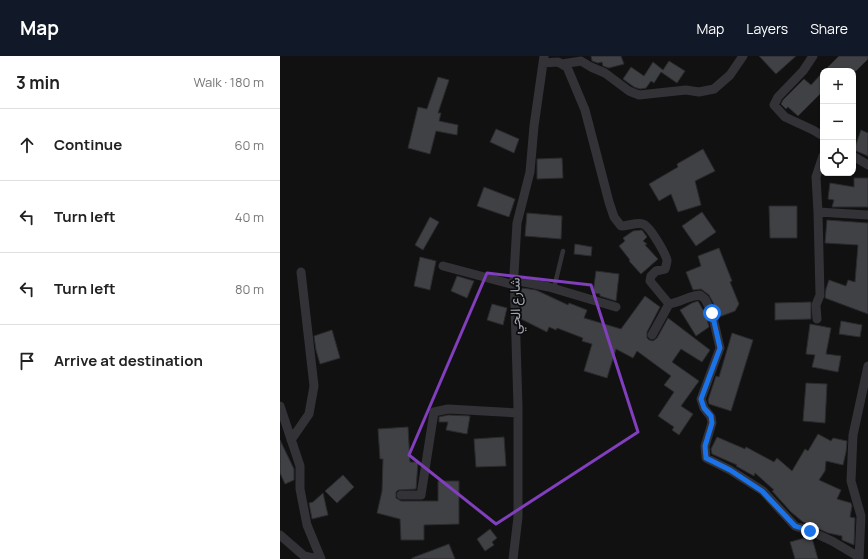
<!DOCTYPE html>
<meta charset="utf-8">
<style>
:root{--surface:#fff;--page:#f6f6f6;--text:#222;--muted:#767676;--line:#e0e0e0;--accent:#111827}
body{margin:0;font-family:Manrope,Vazirmatn,sans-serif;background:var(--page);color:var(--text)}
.controls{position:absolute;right:12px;top:12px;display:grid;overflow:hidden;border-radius:8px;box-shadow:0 1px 3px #0004}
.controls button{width:36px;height:36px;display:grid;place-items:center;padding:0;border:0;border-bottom:1px solid var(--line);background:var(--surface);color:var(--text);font:20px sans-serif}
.stop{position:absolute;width:12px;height:12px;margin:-9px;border:3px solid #1a73e8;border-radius:50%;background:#fff}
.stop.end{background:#1a73e8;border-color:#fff;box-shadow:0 1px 4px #0008}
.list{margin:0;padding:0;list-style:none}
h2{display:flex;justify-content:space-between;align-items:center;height:52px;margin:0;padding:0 16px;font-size:17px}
h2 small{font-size:13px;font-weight:400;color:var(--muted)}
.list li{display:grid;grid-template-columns:26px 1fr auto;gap:12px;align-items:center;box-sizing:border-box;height:72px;padding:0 16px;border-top:1px solid var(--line)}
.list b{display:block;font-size:15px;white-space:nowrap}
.list em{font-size:13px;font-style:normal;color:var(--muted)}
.icon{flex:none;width:22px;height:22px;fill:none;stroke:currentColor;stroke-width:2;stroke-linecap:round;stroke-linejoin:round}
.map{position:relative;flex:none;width:588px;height:503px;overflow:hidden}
header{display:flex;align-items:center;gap:24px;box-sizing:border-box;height:56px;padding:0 20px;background:var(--accent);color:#fff}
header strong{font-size:19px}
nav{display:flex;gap:22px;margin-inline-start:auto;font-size:14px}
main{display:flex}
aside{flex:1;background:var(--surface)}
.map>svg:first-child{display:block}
</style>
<header>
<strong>Map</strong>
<nav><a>Map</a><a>Layers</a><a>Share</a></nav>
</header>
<main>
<aside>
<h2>3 min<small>Walk · 180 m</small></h2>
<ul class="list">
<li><svg class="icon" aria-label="ahead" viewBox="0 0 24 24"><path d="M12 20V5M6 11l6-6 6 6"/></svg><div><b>Continue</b></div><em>60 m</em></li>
<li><svg class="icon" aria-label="left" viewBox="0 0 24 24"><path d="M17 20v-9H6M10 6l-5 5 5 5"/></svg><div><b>Turn left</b></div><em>40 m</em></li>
<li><svg class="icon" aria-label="left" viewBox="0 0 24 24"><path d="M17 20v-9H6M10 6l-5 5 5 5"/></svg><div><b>Turn left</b></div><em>80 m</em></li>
<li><svg class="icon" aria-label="arrive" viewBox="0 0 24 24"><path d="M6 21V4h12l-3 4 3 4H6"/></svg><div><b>Arrive at destination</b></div></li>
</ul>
</aside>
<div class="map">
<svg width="588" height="503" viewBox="0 0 588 503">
<rect width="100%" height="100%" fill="#111112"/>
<path fill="#404145" stroke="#2b2b2e" d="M311 0H341L344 8 329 12 323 10 322 6 318 7 312 5Z
M479 0H516L496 18Z
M559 0H588V3L576 15H544Z
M389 5 405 15 397 27 381 16 374 27 371 25 366 32 360 33 354 31 343 23 351 11 364 20 373 6 383 14Z
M543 16V35L518 60 508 51 506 53 501 48 503 44 524 23 531 29Z
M158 21 169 24 158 57H161L159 65 178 69 177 79 156 75 150 98 128 92 138 51 147 53Z
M216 73 239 83 234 97 210 86Z
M581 74 588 77V100L574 94Z
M423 93 435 115 415 125 421 149 398 156 391 138 379 145 369 128 398 111 397 108Z
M282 102 283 122 257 123V103Z
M574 122H588V151H552L554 144 548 143 550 127 574 131Z
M204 131 235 143 229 161 197 150Z
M489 150H517V182H490Z
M422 156 436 176 416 190 402 170Z
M247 157 282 160 281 183 245 180Z
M150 161 159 166 143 194 135 189Z
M547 164 588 167V258L545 242 546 233 549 224 566 230 568 224 575 226 578 189 545 187Z
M362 174 367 181 363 185 367 188 365 189 378 203 361 218 349 205 350 204 339 190 345 185 343 182 353 175Z
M295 188 312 191 311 200 294 198Z
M439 192 452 225 450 226 459 248 455 255 439 261 437 254 429 239 421 233 413 234 406 216 421 210 418 200Z
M140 201 156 205 150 234 134 230Z
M316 215 339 218 336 245 320 240V238L313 237Z
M177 220 194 225 187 242 171 235Z
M242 232 256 234 288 249 289 247 307 254 304 262 341 273 365 240 380 251 367 276V282L369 284 373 285 377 282 388 262 430 294 422 306 401 293 392 306 419 325 401 350 413 358 399 379 392 374 394 371 378 360 394 336 384 329 391 320 357 295 353 302 336 293 327 322 304 315 312 288 302 285 303 282 277 272 276 274 269 271 267 276 241 263V236Z
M418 245 426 259 429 271 416 280 400 254 412 247Z
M531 246V263L495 264V247Z
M212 248 227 252 223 269 207 264Z
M561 265 582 269 580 281 559 278Z
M530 268 551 272 546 298 561 300 558 316 532 311 535 299 526 298Z
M52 274 60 302 40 308 36 294 34 280Z
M452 277 473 284 451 355 429 348 428 344 436 320 439 321Z
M526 327 547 328 545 367 523 365Z
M168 359 190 360 187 378 166 374 168 366H159V361Z
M128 371 130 406H138L136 433 118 434 116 436V442L121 445H158V425H179V468L144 469V484H121L120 463 97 457 102 435 103 403H100L98 373Z
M538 378 551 385 553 382 567 385 566 396 563 409 546 405 545 415 539 424 561 434 557 443 571 447 572 450 570 461 575 462 574 489 562 484V480L548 477 523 466 511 456 492 435 494 434 475 417 474 420 456 410 457 409 432 398 431 393 437 381 465 393 466 391 494 406 497 402 512 415 525 393 528 395Z
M224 381 226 410 196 411 194 383Z
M0 384 14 413V424L5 428 0 417Z
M63 419 74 431 57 447 45 435Z
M43 437 48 459 32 463 29 447 33 446Z
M210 473 217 482 212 486 214 489 205 495 197 483Z
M528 481 532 482 538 503H515L510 486Z
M169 488 175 503H132V502Z"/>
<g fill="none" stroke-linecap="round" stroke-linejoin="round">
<path stroke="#323237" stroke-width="4.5" d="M274 232 283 195"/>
<path stroke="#323237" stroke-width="9" d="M533 0 523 15 498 41 494 49 505 61 533 74 543 80
M263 7 278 6 287 11 305 54 329 146 334 161 341 170C348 170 357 166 363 168 370 170 385 197 387 204 387 207 386 210 385 213L376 215 371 220 370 225 389 248C401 246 408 240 420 239L425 243 432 257 440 292 421 343 424 352 431 361 432 367 425 390 426 402 450 414 483 435 515 470 530 475 552 485 579 501
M282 8 301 5 311 11 325 17 349 35 359 39 406 34 419 36 434 33 450 19 463 0
M573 100 588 109
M538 156 588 159
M163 210 234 229
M234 224 269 231 336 251
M537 263 536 249 540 239 538 156 536 121 543 100
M372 279 389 248
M0 350 20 410V433L27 469 41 503
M11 384 29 358 34 330 21 216
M121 439H141L154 356 168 353 238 357
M0 479 24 500 38 503
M233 503 238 461V351L234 218 237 167 250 116 254 70 264 0
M579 503 581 460 571 425 573 379 588 310"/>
</g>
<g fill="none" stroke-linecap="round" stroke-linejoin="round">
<path stroke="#1a73e8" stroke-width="5" d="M432 257 440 292 421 343 424 352 431 360 432 367 425 390 426 402 450 414 482 435 515 470 530 475"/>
</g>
<path fill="none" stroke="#813ebd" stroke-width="3" stroke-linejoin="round" d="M207 217 311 229 358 376 216 468 129 399Z"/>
<g text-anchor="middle" stroke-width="3.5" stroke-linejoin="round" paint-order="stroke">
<g font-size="14" fill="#a2a6b3" stroke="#0c0c0d">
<text transform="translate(235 250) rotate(-91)" y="5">شارع الحي</text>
</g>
</g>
</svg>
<div class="controls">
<button>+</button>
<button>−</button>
<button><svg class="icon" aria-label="locate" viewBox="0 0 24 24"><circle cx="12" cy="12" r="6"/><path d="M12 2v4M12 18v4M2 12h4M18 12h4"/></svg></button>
</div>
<div class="stop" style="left:432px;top:257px"></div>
<div class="stop end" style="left:530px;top:475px"></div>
</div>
</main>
